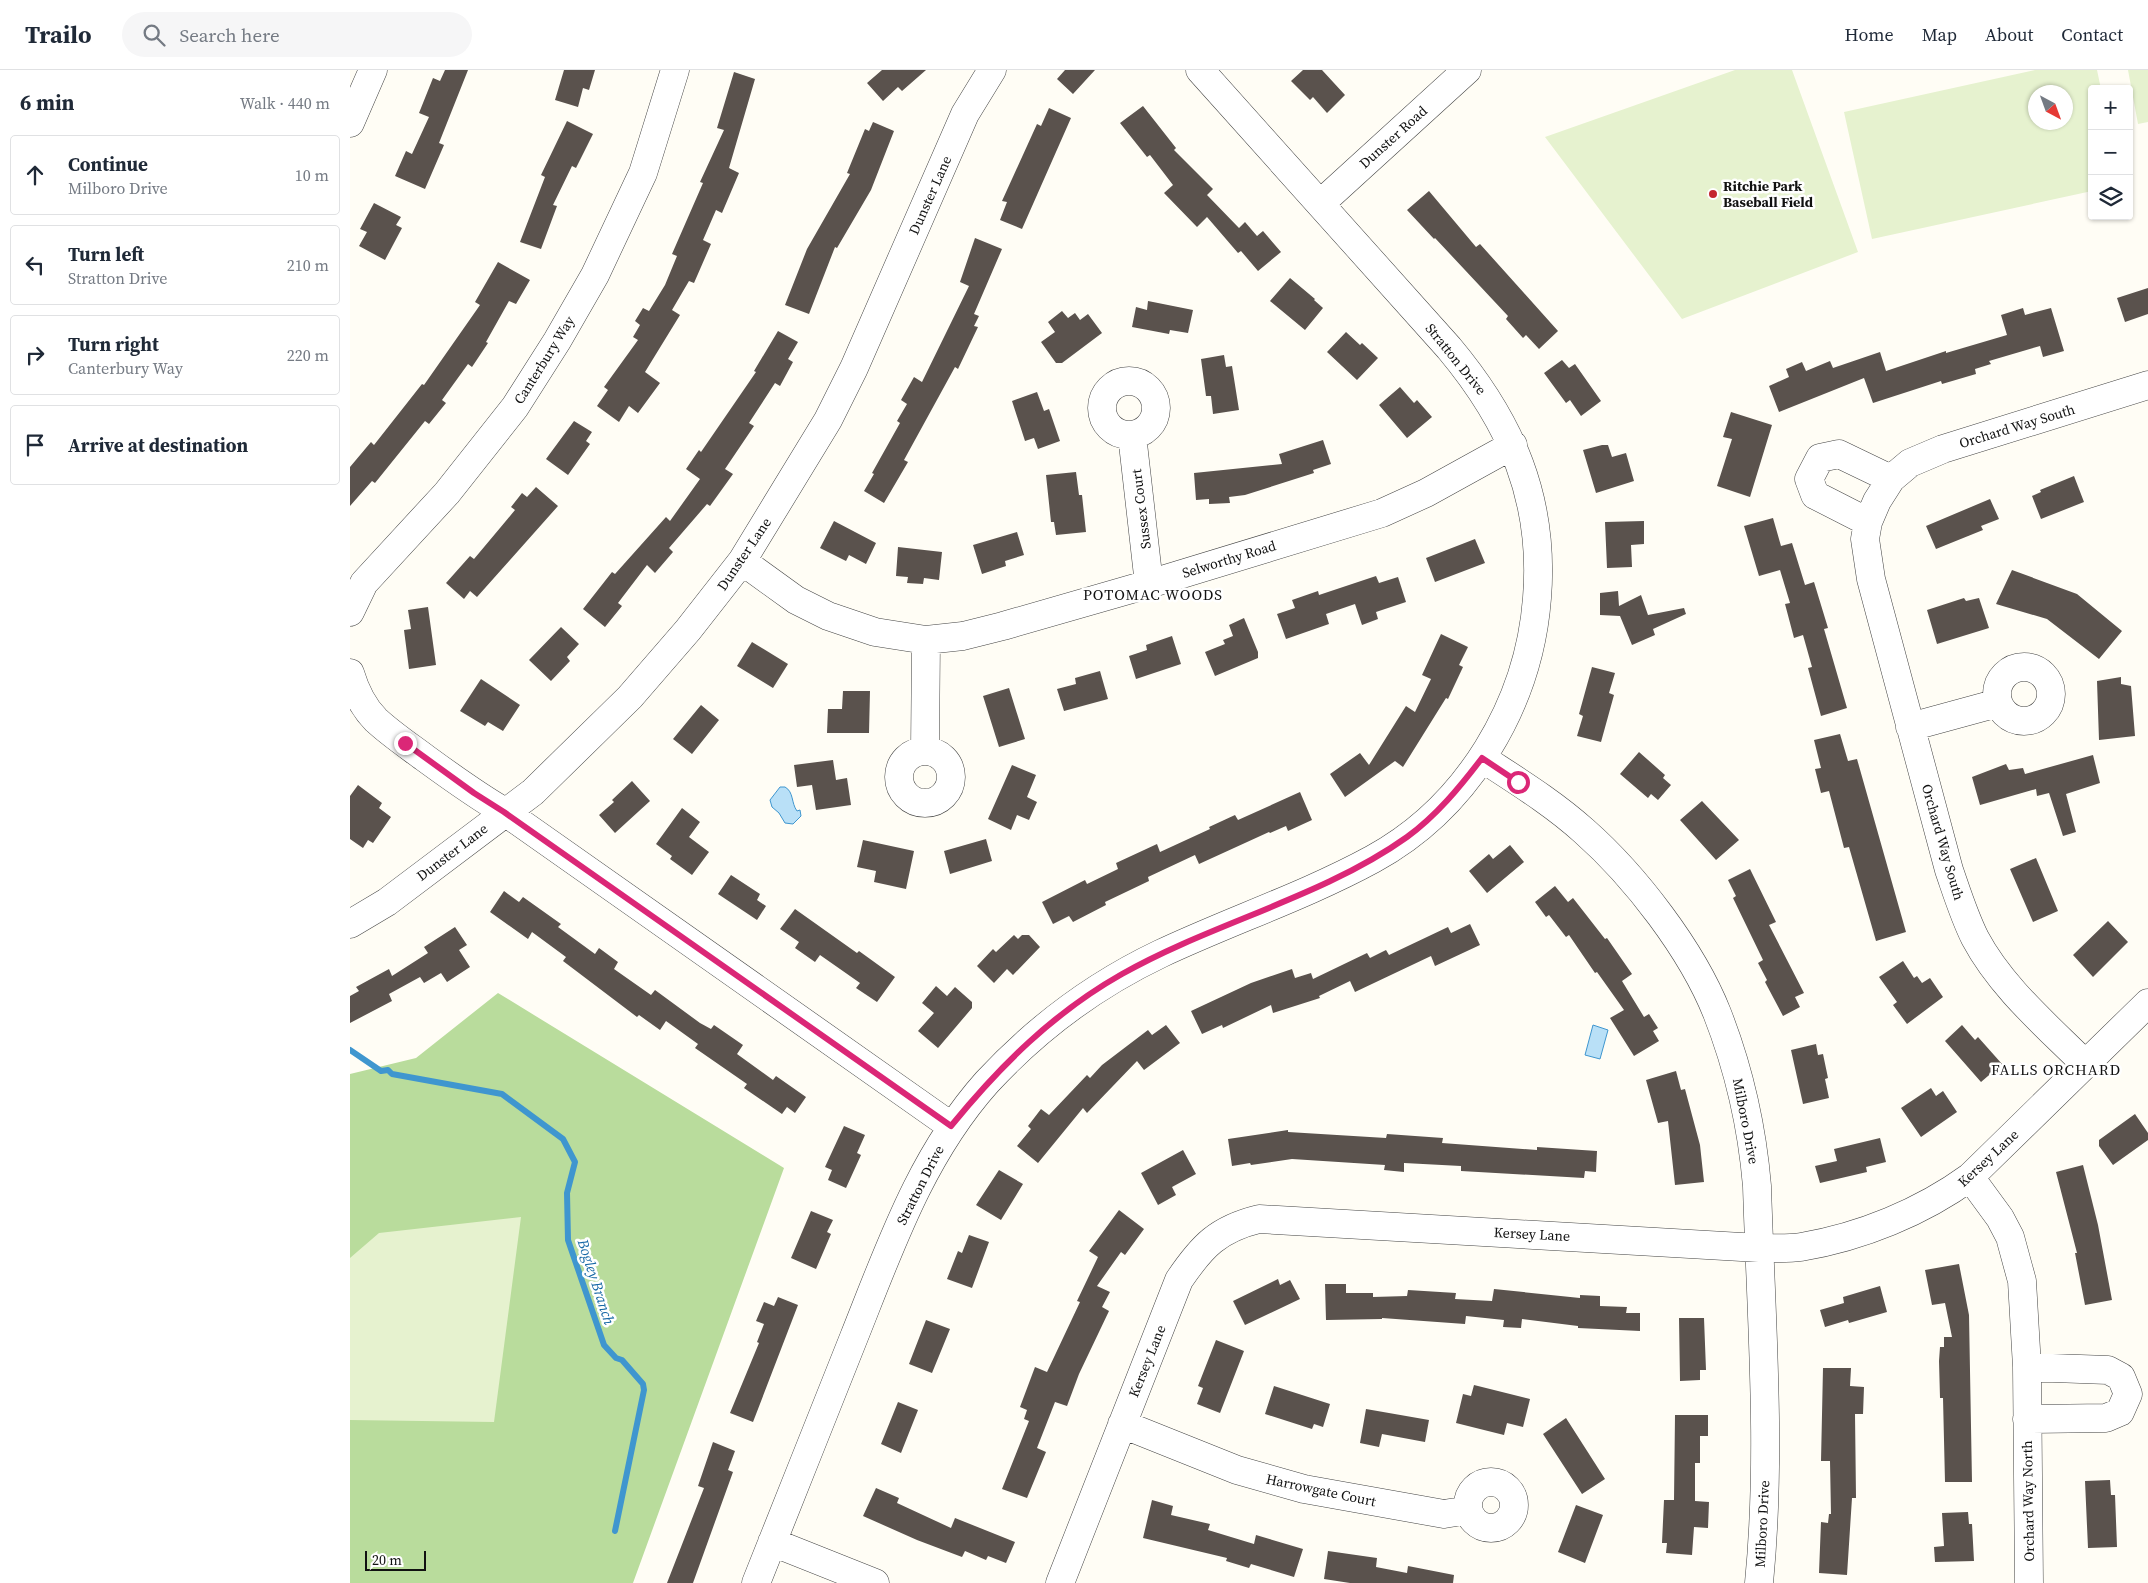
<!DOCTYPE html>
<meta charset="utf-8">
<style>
:root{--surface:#fff;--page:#f6f6f7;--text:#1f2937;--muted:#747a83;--line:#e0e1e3}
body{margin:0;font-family:"Source Serif 4",serif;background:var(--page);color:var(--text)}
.controls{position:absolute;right:15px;top:15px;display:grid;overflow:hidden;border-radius:5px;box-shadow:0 1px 4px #0004}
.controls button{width:45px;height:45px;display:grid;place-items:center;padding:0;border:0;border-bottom:1px solid var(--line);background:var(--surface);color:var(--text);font:25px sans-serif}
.compass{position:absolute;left:1678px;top:15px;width:45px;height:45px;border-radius:50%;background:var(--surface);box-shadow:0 1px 4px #0004;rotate:139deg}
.scale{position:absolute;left:15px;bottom:12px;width:61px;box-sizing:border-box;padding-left:5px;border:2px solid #111;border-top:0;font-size:14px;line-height:18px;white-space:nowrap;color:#111;-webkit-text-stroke:4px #fff;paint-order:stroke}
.stop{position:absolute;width:15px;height:15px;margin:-11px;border:4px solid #db2777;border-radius:50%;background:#fff}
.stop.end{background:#db2777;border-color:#fff;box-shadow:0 1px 5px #0008}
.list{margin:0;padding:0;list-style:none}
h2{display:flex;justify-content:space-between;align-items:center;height:65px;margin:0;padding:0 20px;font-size:21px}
h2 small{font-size:16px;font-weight:400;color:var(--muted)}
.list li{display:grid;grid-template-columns:32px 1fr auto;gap:15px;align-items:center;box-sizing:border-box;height:80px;margin:0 10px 10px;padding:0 10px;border:1px solid var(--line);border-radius:5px}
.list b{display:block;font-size:19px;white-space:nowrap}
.list p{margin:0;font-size:16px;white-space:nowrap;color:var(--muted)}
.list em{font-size:16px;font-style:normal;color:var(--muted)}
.icon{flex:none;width:28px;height:28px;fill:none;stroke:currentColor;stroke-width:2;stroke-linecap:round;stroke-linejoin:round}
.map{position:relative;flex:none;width:1798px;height:1513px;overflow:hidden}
header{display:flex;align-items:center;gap:30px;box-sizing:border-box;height:70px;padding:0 25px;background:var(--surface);border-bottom:1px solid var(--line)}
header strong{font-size:24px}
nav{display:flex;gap:28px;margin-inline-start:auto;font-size:18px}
.search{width:350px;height:45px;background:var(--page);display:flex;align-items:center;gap:12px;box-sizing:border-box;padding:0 18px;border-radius:28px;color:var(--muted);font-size:19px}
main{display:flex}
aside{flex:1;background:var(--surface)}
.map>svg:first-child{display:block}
</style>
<header>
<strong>Trailo</strong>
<div class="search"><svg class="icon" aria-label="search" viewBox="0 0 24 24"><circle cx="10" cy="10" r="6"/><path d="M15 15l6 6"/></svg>Search here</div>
<nav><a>Home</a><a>Map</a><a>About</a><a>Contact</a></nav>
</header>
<main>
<aside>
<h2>6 min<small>Walk · 440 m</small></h2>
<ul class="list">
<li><svg class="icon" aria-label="ahead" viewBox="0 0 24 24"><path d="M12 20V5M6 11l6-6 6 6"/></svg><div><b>Continue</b><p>Milboro Drive</p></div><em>10 m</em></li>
<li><svg class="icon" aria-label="left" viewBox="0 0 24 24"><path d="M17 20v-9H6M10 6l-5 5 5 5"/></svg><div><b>Turn left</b><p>Stratton Drive</p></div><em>210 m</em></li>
<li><svg class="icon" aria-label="right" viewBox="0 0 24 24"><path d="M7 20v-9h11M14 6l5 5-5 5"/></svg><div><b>Turn right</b><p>Canterbury Way</p></div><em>220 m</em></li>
<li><svg class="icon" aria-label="arrive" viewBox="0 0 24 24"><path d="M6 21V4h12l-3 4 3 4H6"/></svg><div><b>Arrive at destination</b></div></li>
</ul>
</aside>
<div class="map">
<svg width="1798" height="1513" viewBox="0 0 1798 1513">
<rect width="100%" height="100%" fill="#fffdf5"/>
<path fill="#b9dc9c" d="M148 923 434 1098 283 1513H0V1004L66 988Z"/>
<path fill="#e6f2cf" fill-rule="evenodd" d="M1385 0H1442L1508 182 1332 249 1195 67Z
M1685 0H1747L1751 19H1742V121L1522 169 1494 42ZM1716 22V52H1686V22Z
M1778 0H1798V52L1788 54Z
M171 1147 144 1352 0 1350V1188L29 1163Z"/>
<path fill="#b9e0f7" stroke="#3f96cf" d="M430 717H435C444 722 441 733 447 741L450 740 451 746 443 754 435 753 429 743 422 737 420 730Z
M1243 955 1258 960 1250 989 1235 985Z"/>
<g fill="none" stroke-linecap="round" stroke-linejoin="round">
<path stroke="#3f96cf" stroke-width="6" d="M0 980 31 1001 38 1000 42 1004 152 1024 213 1069 225 1092 217 1123 218 1170 254 1275 266 1288 272 1290 293 1314 294 1320 265 1461"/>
</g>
<path fill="#5a524d" d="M95 0H118L89 73 94 75 75 119 45 106 56 81 62 84 79 47 69 43 83 8 90 11Z
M214 0H245L239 20 233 18 228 37 205 30Z
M532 0H576L552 21 548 17 533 31 517 13Z
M715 0H745L723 24 707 9Z
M953 0H972L995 25 977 43 963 27 960 30 941 11Z
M384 2 405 9 379 98 389 103 372 143 366 140 353 170 361 174 344 213 339 211 322 240 330 245 295 302 310 313 288 343 279 336 269 352 247 336 258 320 254 317 288 270 283 267 290 255 285 251 293 238 299 241 315 215 327 186 322 184 353 113 350 112 374 60 367 58Z
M793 36 826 78 824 80 863 119 857 125 889 158 895 152 907 166 913 161 931 182 908 201 891 181 888 183 857 147 847 157 814 123 823 115 800 85 797 87 770 53Z
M699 38 721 48 672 159 650 150 657 132 652 131 687 54 691 56Z
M217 51 243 64 226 98 222 96 203 135 207 136 191 179 170 172 195 107 191 105Z
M523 52 544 61 521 120 487 178 485 177 459 244 435 235 457 179 500 104 497 103 515 59 519 61Z
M1079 121 1126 177 1130 174 1208 261 1189 279 1176 265 1173 268 1156 249 1158 246 1085 168 1084 169 1057 140Z
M24 133 51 147 46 155 52 158 35 190 9 176 17 162 10 159Z
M625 168 652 179 624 244 629 246 624 256 628 257 608 299 605 297 554 390 558 392 534 433 514 421 524 404 522 403 550 353 547 351 557 334 551 330 564 307 572 312 619 216 610 212Z
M148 192 180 210 166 234 159 231 136 272 138 273 122 297 118 294 92 330 96 333 79 354 75 351 25 413 22 411 0 436V397L21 372 24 375 72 314 74 315 130 235 125 232Z
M940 208 965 229 964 230 973 238 955 260 920 231Z
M1798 218V244L1775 252 1767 228Z
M798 231 843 240 838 263 820 260 819 264 782 257 786 237 797 240Z
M1673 238 1675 245 1701 238 1714 281 1693 287 1690 276 1639 291 1641 294 1625 299 1626 304 1592 314 1591 311 1523 333 1514 308 1429 342 1419 316 1439 307 1436 299 1452 292 1456 301 1480 291 1483 298 1530 282 1536 301 1596 281V283L1657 265 1651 245Z
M712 241 718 248 725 243 730 250 738 244 752 263 712 293H706L691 272 705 262 698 252Z
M428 261 448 272 438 289 443 292 430 316 425 313 399 353 404 356 375 399 383 404 360 436 357 434 319 478 323 482 305 503 297 495 268 533 272 536 255 557 233 539 262 502 265 504 316 447 320 451 350 409 336 399 349 380 351 382 406 302 404 301Z
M996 262 1010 275 1012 273 1028 288 1007 310 977 282Z
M874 285 876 297 882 296 889 340 863 344 861 326H856L851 289Z
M1212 290 1219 298 1225 294 1251 331 1231 346 1220 330 1216 333 1194 303Z
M1050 317 1064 333 1067 330 1082 347 1057 368 1029 335Z
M687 322 694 341 699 339 710 371 688 379 684 368 675 371 662 331Z
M1381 342 1422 355 1400 427 1367 416 1382 369 1373 367Z
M224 351 242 362 236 371 240 374 218 405 196 389Z
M973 370 981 394 963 400 964 403 895 425 879 427 880 433 859 434V429L846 430 844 403 932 394 929 384Z
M1252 375H1258L1262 387 1276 383 1284 411 1246 423 1233 380Z
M726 402 729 425H732L736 462 706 465 704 452H701L696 405Z
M1724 406 1734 432 1691 449 1682 426 1691 422 1690 420Z
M186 417 208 436 127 527 120 521 114 529 96 513 120 486 124 489 150 458 165 440 161 437 172 423 177 427Z
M1640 429 1649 449 1631 456 1633 460 1586 479 1576 456Z
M1423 448 1431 476 1442 473 1455 515 1464 512 1478 558 1474 559 1497 638 1471 646 1458 598 1462 597 1453 565 1444 568 1435 534 1440 533 1430 500 1409 506 1394 456Z
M484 451 526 473 516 494 499 485 496 491 470 478Z
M1294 451V474L1281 475 1282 497 1257 498 1255 452Z
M667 462 674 485 655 491 656 496 632 504 623 475Z
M1125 469 1135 493 1085 512 1076 488Z
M548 477 592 482 589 510 574 508 573 514 557 513 558 507 546 506Z
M1662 500 1727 524 1772 561 1749 589 1697 549 1646 534Z
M1026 506 1029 513 1048 507 1056 532 1026 542 1028 549 1012 555 1005 534 976 544 979 554 936 569 927 544 945 538 942 530 968 521 969 525Z
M1268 521 1269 536 1291 525 1298 545 1334 538 1336 544 1303 559 1305 565 1282 575 1270 546 1250 545V523Z
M1614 528 1616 531 1629 528 1639 558 1587 574 1577 540Z
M78 537 86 595 59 599 54 560 61 559 58 540Z
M894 548 908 582V588L865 606 855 582 875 574 873 570 883 566 879 555Z
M211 557 229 574 217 587 220 591 201 611 179 590Z
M1091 564 1118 577 1109 595 1113 597 1098 629 1096 628 1053 697 1045 691 995 727 980 704 1010 683 1019 695 1056 636 1065 642 1081 609 1072 605Z
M822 566 831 594 786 609 779 586 797 580 796 575Z
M402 572 438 594 423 618 387 596Z
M1242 597 1265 603 1259 623 1264 625 1251 672 1227 666 1233 646 1229 644Z
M750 601 758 629 714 641 707 619 726 614 725 608Z
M1771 607V614L1781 616 1785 666 1749 670 1747 611Z
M131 609 170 635 153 661 138 652 135 656 110 641Z
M659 618 675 669 649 677 633 626Z
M493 621H520L519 663H477L478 639H492Z
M351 635 369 650 342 684 323 669Z
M1490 664 1498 691 1507 689 1556 862 1526 871 1499 777 1494 778 1479 721 1471 723 1465 699 1471 698 1464 670Z
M1289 682 1315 705 1313 708 1321 715 1308 730 1301 724 1298 728 1270 704Z
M1743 685 1750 713 1716 724 1726 762 1713 766 1699 723 1687 726 1686 719 1630 735 1622 707 1656 694 1659 700 1673 698 1675 704Z
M483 690 486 710 497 708 501 735 466 740 462 715 447 717 444 695Z
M662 695 686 705 677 727 687 732 679 750 667 745 661 760 638 749Z
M282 711 300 731 265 763 249 745 264 732 262 730Z
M8 715 32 733 29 738 41 747 23 773 18 770 13 778 0 769V726Z
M950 722 962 750 938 761 936 756 920 763 919 762 849 794 845 785 798 807 799 811 755 832 756 835 723 852 719 846 703 854 692 832 735 810 737 814 768 799 766 793 807 774 810 782 860 759 859 757 885 745 888 750Z
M1352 731 1389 770 1366 790 1330 750Z
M332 738 350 752 339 767 359 782 342 805 320 789 322 786 306 774Z
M636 769 642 791 600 804 594 781Z
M513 770 564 781 556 819 524 812 526 801 507 797Z
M1160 775 1174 792 1137 823 1119 801 1139 784 1143 789Z
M1686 788 1708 841 1683 852 1660 799Z
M1400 799 1426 852 1419 855 1454 923 1445 927 1450 937 1433 946 1415 912 1417 910 1408 893 1413 890 1383 828 1386 826 1378 810Z
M381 805 410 824 407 830 416 836 407 850 368 824Z
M1205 816 1218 832 1223 828 1255 869 1257 868 1282 904 1272 911 1294 947 1299 944 1308 958 1303 961 1309 971 1284 986 1260 948 1274 940 1247 902 1245 903 1219 865 1216 867 1199 845 1196 847 1185 832Z
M154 821 169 832 173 827 211 854 208 857 245 884 249 878 268 892 264 899 301 925 305 920 350 953 361 959 364 955 393 975 387 984 423 1010 426 1006 456 1027 445 1043 437 1037 432 1044 394 1018 397 1014 345 978 348 974 316 951 310 960 289 945 287 947 213 891 216 887 182 862 178 869 140 842Z
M445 839 507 883 509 881 545 907 527 932 506 918 510 913 470 885 465 892 445 878 449 872 430 859Z
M1758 851 1778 872 1743 907 1723 885Z
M1120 854 1130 875 1085 896 1081 886 1005 922 1000 911 969 926 970 928 923 943 921 935 873 958 872 955 852 964 841 941 901 913 942 899 945 908 961 903 963 909 1017 883 1020 888 1036 880 1039 885 1098 857 1101 863Z
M105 857 117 875 109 880 120 897 97 912 91 903 74 913 70 907 39 924 42 931 0 953V926L9 921 6 917 39 899 42 906 78 883 74 877Z
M664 865 668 869 672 865H679L690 877 663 905 657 899 644 913 627 896 643 879 646 882Z
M1553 891 1564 908 1567 906 1572 913 1580 908 1593 927 1557 954 1543 935 1547 932 1529 907Z
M586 916 597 926 605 917 622 932V938L588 978 568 961 584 943 572 933Z
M816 955 830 973 794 1000 787 991 737 1043 733 1038 688 1093 667 1076 681 1059 678 1056 691 1039 699 1045 737 1005 740 1008 752 995 798 960 802 965Z
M1612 955 1625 970 1628 967 1652 994 1631 1012 1595 971Z
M1466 974 1468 985 1473 984 1478 1008 1475 1009 1479 1028 1453 1034 1441 980Z
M1326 1001 1331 1020 1335 1019 1350 1075 1354 1112 1325 1115 1318 1051 1308 1053 1296 1010Z
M1581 1018 1586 1026 1593 1021 1607 1042 1571 1067 1551 1038Z
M1785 1044 1798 1063V1070L1763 1095 1749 1076V1070Z
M494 1056 515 1065 507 1083 511 1085 496 1118 478 1110 482 1100 475 1097Z
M938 1060V1062L1036 1068 1037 1064 1093 1068 1092 1073 1187 1080V1077L1247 1081 1246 1102 1235 1101 1234 1108 1111 1101V1096L1054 1093V1102L1034 1100 1035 1095 942 1089 901 1095 900 1093 882 1096 878 1069Z
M1530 1068 1536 1092 1516 1097 1517 1102 1470 1113 1465 1096 1487 1091 1484 1079Z
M833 1080 846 1104 822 1117 826 1125 808 1135 791 1103Z
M1733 1095 1748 1155 1762 1230 1735 1235 1725 1183H1727L1706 1102Z
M649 1100 673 1114 651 1150 626 1135Z
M769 1140 794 1159 775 1185 771 1182 747 1216 760 1222 752 1237 759 1241 729 1304 717 1336 705 1332 687 1378 696 1382 677 1428 652 1419 679 1351 674 1349 677 1340 670 1337 685 1297 697 1302 730 1232 727 1231 748 1187 739 1181Z
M461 1141 483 1150 477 1162 481 1164 466 1199 441 1188Z
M619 1165 639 1172 622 1218 597 1209 608 1181 612 1183Z
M1609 1194 1619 1245 1622 1412H1595L1593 1328H1590L1589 1291 1590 1277H1594V1267H1602L1595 1233 1582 1235 1575 1200Z
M928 1209 930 1215 940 1210 950 1229 895 1255 883 1231Z
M975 1214H996V1223H1023V1227L1057 1226 1058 1220 1106 1223 1105 1229 1142 1231 1144 1219 1230 1228V1225L1250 1226V1236L1277 1237 1276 1243H1290V1261L1228 1258V1256L1172 1249 1171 1258 1153 1257 1154 1250 1116 1246 1115 1254 1032 1248V1249L976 1250Z
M1530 1216 1537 1242 1499 1253 1498 1250 1475 1257 1470 1240 1494 1233 1493 1227Z
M428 1227 448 1235 403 1352 380 1343 409 1273 407 1272 414 1254 406 1251 414 1232 424 1236Z
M1329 1248H1354L1356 1300H1350V1310L1330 1311Z
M576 1250 600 1259 582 1303 559 1294Z
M866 1270 894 1281 870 1343 847 1334 853 1318 848 1316Z
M1473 1298H1501L1500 1316 1514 1317 1513 1344H1505L1506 1428H1502L1497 1505 1469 1503 1471 1452 1478 1453 1479 1444H1481L1480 1391H1471Z
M1124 1315 1180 1329 1173 1357 1157 1353 1154 1365 1106 1353 1113 1324 1121 1326Z
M924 1316 980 1334 973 1357 964 1354 962 1359 915 1344Z
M548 1332 568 1340 551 1383 531 1374Z
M1016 1339 1079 1350 1075 1372 1032 1364 1029 1377 1010 1373Z
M1325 1345H1358V1366H1350V1393H1345V1431L1359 1432 1358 1458 1344 1457 1342 1485 1316 1483 1317 1473H1312L1314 1430H1324Z
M1216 1348 1255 1409 1232 1424 1193 1364Z
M363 1372 385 1381 378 1400 383 1402 343 1513H317L354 1418 348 1416Z
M1760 1410 1761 1425H1765L1767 1477 1738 1478 1735 1411Z
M526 1418 549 1428 547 1433 601 1458 605 1448 665 1472 656 1493 638 1486 636 1490 615 1481 612 1487 567 1470 513 1446Z
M802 1430 823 1436 821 1445 860 1454 858 1460 904 1474 906 1465 953 1479 944 1507 901 1494 899 1498 876 1491 877 1488 793 1468Z
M1226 1435 1253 1445 1235 1493 1208 1482Z
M1618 1442 1619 1454H1622L1624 1491 1585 1492 1584 1477 1594 1476 1592 1443Z
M978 1481 1027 1488 1026 1497 1057 1503 1058 1496 1104 1505 1103 1513H1000L974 1509Z"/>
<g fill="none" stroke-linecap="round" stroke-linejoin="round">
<g stroke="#444" stroke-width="29">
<path id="minor" d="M0 53 23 0
M970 134 1117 0
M752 338a27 27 0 1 1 54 0a27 27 0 1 1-54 0Z
M782 365 799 514
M1518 452 1465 425 1459 409 1470 388 1489 384 1541 409
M392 491 446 530 478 546 525 562 576 570 613 566 653 556 799 514 1032 443 1076 423 1163 375
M0 542 14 513 97 423 165 337 207 271 245 205 293 103 325 0
M1647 624a27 27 0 1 1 54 0a27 27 0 1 1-54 0Z
M0 603C5 620 13 637 26 650 41 664 59 676 75 688 101 707 127 726 155 742L601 1056
M1560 657 1648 633
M549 707a26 26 0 1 1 52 0a26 26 0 1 1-52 0Z
M575 681 576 570
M1132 688C1167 711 1203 733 1234 761 1285 806 1342 880 1367 943 1389 999 1402 1057 1407 1116 1411 1248 1422 1382 1409 1513
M0 854 37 832 183 722 280 627 338 560 392 491 478 350 504 298 615 44 642 0
M1735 994C1696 955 1651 917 1625 868 1614 846 1607 823 1599 800L1521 509 1515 469 1518 452 1527 431 1541 409 1560 393 1593 379 1798 315
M1620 1107 1650 1148 1660 1167 1672 1211 1677 1297 1679 1513
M1677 1297 1758 1300 1771 1307 1778 1324 1770 1342 1756 1348 1677 1349
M772 1354 887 1400 954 1419 1094 1444 1118 1440
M1118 1435a23 23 0 1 1 46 0a23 23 0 1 1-46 0Z
M422 1472 525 1513
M406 1513C439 1431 471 1349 504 1267 540 1177 571 1086 637 1012 686 959 745 915 810 884 880 851 955 826 1023 789 1118 737 1179 634 1187 528 1195 429 1161 352 1099 278L850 0
M710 1513 829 1210C852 1176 868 1159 909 1149L1409 1178C1423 1178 1438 1179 1451 1177 1511 1167 1572 1142 1620 1107L1798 933"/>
</g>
<use href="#minor" stroke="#fff" stroke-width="28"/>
</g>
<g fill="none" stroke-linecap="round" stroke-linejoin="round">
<path stroke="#db2777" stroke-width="6" d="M55 673 124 723 154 742 601 1056C650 996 703 943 772 904 862 853 973 827 1057 767 1086 746 1110 717 1132 688L1168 712"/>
</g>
<circle fill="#c4262e" stroke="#fff" stroke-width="2" cx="1363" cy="124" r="5"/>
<g text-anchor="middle" stroke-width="5" stroke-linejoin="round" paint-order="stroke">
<g font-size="14" fill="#111" stroke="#fff">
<text transform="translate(1043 67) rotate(-42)" y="5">Dunster Road</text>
<text transform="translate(580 125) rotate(-66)" y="5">Dunster Lane</text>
<text transform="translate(1106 289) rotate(51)" y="5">Stratton Drive</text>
<text transform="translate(194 290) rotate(-58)" y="5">Canterbury Way</text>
<text transform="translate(1667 356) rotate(-17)" y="5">Orchard Way South</text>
<text transform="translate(791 439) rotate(-97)" y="5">Sussex Court</text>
<text transform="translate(394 484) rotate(-56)" y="5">Dunster Lane</text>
<text transform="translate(879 489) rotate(-17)" y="5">Selworthy Road</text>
<text transform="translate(1593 772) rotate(74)" y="5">Orchard Way South</text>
<text transform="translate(102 782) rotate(-37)" y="5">Dunster Lane</text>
<text transform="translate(1396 1051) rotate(79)" y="5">Milboro Drive</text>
<text transform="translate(1638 1088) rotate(-43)" y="5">Kersey Lane</text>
<text transform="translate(570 1115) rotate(-63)" y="5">Stratton Drive</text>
<text transform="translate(1182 1164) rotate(3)" y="5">Kersey Lane</text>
<text transform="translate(797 1291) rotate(-68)" y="5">Kersey Lane</text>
<text transform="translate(971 1420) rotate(12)" y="5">Harrowgate Court</text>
<text transform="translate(1678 1431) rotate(-91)" y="5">Orchard Way North</text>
<text transform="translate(1412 1454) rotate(-87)" y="5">Milboro Drive</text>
</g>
<g font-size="14" font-weight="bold" fill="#111" stroke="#fff" text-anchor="start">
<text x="1373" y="121">Ritchie Park<tspan x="1373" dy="16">Baseball Field</tspan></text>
</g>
<g font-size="15" letter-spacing="1" fill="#111" stroke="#fff">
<text x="803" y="530">POTOMAC WOODS</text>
<text x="1706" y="1005">FALLS ORCHARD</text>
</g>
<g font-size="15" font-style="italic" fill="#1768a6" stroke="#fff">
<text transform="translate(246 1212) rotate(72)" y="5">Bogley Branch</text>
</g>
</g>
</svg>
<div class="controls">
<button>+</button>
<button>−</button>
<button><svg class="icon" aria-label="layers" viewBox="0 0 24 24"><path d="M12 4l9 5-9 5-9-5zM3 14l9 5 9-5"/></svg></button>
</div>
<svg class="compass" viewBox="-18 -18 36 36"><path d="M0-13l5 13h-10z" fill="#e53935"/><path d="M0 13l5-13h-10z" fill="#747a83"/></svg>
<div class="scale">20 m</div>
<div class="stop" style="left:1168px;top:712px"></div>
<div class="stop end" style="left:55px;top:673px"></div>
</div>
</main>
